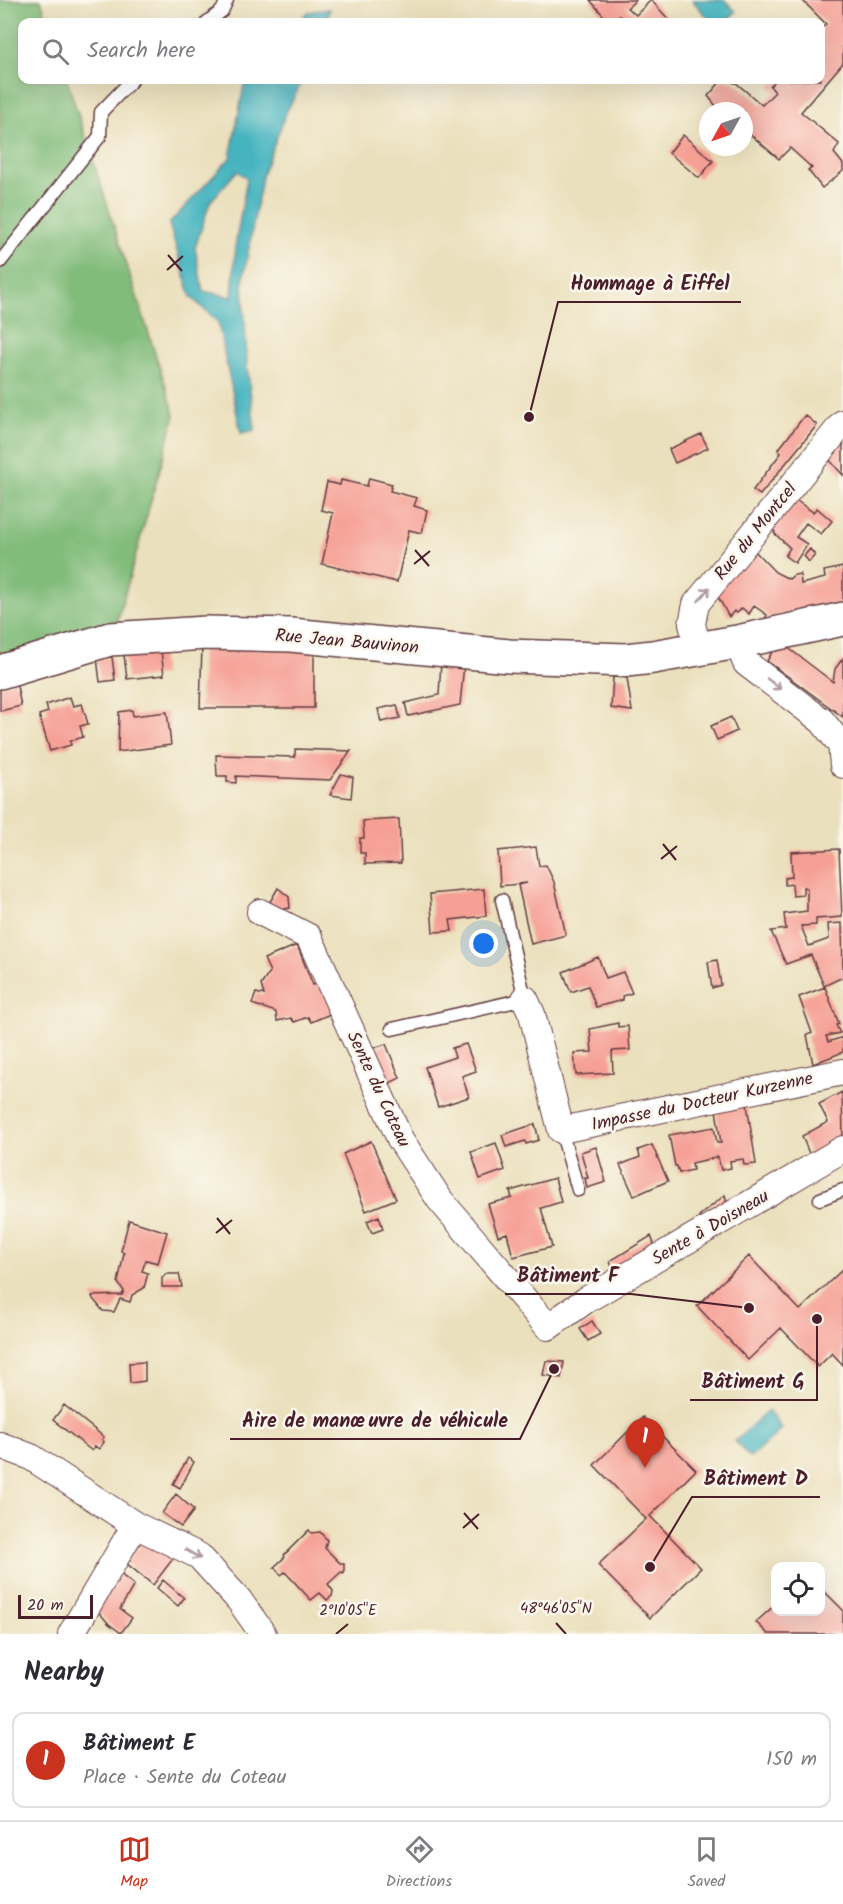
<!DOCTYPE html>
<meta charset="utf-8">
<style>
:root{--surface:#fff;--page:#f2f2f3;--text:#2b2b33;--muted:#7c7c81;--line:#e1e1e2;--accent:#c8321e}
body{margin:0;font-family:Kalam,sans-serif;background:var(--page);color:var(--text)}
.controls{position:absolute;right:18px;bottom:18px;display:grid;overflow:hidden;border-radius:12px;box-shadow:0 6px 24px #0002}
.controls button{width:54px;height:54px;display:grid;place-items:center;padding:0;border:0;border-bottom:2px solid var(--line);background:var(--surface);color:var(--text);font:30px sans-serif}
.compass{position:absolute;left:699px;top:102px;width:54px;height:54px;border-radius:50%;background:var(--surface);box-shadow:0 6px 24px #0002;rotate:230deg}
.scale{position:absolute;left:18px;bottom:15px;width:75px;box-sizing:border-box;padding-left:6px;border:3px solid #4a1f2b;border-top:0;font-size:16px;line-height:21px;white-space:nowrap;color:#4a1f2b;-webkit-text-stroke:4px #fbf7ec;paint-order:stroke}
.you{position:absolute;left:484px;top:944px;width:21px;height:21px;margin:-15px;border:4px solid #fff;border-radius:50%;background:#1a73e8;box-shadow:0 0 0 9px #1a73e833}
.badge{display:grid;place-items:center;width:39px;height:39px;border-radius:50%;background:var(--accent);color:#fff;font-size:20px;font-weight:700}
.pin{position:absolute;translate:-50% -50px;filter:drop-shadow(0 2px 3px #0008)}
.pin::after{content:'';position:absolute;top:32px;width:21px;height:18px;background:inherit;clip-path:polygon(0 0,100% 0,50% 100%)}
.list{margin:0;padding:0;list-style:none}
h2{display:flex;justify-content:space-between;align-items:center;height:78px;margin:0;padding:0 24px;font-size:26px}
h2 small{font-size:20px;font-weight:400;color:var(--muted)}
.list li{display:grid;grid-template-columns:39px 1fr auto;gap:18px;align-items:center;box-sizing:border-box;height:96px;margin:0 12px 12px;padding:0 12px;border:2px solid var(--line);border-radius:12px}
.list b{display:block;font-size:22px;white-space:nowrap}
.list p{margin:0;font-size:20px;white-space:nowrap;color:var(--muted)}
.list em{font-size:20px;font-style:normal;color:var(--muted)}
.icon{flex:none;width:33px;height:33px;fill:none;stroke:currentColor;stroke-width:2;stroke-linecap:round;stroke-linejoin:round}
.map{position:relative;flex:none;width:843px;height:1634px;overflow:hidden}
.search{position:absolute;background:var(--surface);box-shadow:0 6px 24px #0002;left:18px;right:18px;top:18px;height:66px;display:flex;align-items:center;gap:15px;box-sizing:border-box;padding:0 21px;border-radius:12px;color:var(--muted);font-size:22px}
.sheet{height:186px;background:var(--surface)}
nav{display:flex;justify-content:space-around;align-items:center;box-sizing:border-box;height:84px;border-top:2px solid var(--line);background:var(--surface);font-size:16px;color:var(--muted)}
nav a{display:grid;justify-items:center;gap:3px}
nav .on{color:var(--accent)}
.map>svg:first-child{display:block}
</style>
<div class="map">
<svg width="843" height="1634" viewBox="0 0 843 1634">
<rect width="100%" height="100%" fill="#fbf7ec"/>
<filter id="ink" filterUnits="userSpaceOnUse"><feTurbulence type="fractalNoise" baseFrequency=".0167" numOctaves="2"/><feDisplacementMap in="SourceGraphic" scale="12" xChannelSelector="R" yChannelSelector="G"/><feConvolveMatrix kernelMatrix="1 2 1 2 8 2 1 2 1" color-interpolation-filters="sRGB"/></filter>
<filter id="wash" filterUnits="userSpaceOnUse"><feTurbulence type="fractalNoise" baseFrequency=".008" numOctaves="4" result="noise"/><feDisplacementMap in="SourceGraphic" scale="24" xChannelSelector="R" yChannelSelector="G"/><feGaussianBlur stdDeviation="1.35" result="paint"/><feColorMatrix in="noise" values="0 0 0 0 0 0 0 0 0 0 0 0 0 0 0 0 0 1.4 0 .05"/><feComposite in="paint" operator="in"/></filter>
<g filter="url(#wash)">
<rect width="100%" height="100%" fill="#ebe0bd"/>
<path fill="#81bc7a" stroke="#666e52" stroke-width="1.5" d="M0 0H41L48 22H22V80H67L175 415 117 622 0 656Z"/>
<path fill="#45b4bf" stroke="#486a75" stroke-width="1.5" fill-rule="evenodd" d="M692 0H725L736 12 725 22H712Z
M330 9 326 22H298L308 12Z
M245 80H303L286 113 262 176 243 281 247 366 255 430 241 433 218 322 191 297 169 224 230 158ZM237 171 247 178 236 241 232 297 203 291 195 248 210 202Z
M768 1411 782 1429 750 1458 735 1441Z"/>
<g id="blocks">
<path fill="#f69f94" d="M590 0H636L627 8 636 15 651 0 671 22H628L620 16 609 22Z
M802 0H843V63L801 112 839 144 834 153 843 164V171L822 188 808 170 812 168 790 148 779 159 751 135 749 137 744 132V111H720L708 96 722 80H730L734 83 735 82 762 105 775 92 770 86 776 80H820V30L826 24Z
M683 135 713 161 699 178 669 153Z
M805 415 817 425 760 495 753 490 781 453 778 450Z
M701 434 708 448 675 463 669 449Z
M843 436V475L826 456Z
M369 478 392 484 390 491 417 498 414 506 427 510 422 533 409 530 397 582 322 564 333 513 321 510 327 482 340 485 341 480 367 486Z
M794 499 813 512 817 508 832 521 821 534 806 523 796 537 807 544 795 563 785 556 790 548 774 533 775 532 770 526Z
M752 548 775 572 789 579 794 575 800 574 801 584 825 578 824 571 843 567V603L765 619 767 615 754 606 749 614 742 608 737 613 734 611 729 617 716 593Z
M810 549 815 555 809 562 804 556Z
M202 646 314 650V708H200Z
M787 647 833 682 835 669 843 658V717L767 661 774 649Z
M161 651 164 675 127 679 124 655Z
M112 657 115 680 100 682 97 658Z
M441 662 464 664 460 705 408 716 405 703 439 695Z
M613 677 627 678 632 711 611 708Z
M16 681 21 706 0 711V686Z
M70 697 73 706 82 704 88 724 80 726 83 737 70 741 71 745 50 751 39 715 48 712 46 705Z
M397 705 400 718 381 722 378 709Z
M132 710 133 716 167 712 171 745 118 752 119 712Z
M731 717 737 731 717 740 711 726Z
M295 749 351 751 330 780 236 776V783L227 782V776H217L216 755 295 757Z
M341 774 353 777 351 798 330 795Z
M399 819 401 863 365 864V853H360V838H364L363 821Z
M536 847 539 866 546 865 554 882 566 935 531 944 518 885 527 883 500 886 498 851Z
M839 849 842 917 816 919V925L801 926 809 946 829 939 828 924 842 923 843 977 824 986 811 955 786 964 771 931 786 929 784 914 807 911V888L803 887V895L793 896 792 884 785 885V878L792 877 791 852Z
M278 888 289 897 290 908 271 911 267 907Z
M484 889 486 916 450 920 452 931 433 932 430 894Z
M297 945 313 985 322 982 335 1012 311 1022 308 1017 294 1022 291 1018 277 1021 276 1012 252 1004 256 993 264 995 261 985 270 972 264 959Z
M598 957 606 978 623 972 632 993 622 996 623 1000 596 1007 588 986 571 992 563 972Z
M717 960 721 985 712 988 708 962Z
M825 987 839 1024 836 1025 840 1033 826 1036 828 1042 843 1037V1052L813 1064 807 1035 812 1033 799 997Z
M618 1023V1027L628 1026 630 1050 612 1051 613 1073 576 1075 574 1053 592 1052 590 1029Z
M386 1044 400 1078 382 1087 365 1051Z
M466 1044 476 1071 462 1076 469 1097 438 1107 425 1067 455 1057 452 1048Z
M842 1092 843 1138 810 1156 802 1136 828 1122 819 1104Z
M715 1103 747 1104 756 1164 744 1165 743 1159 730 1161 731 1168 721 1170 718 1157 692 1163 693 1170 679 1173 677 1166H675L669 1135 714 1127 717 1143H721Z
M535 1124 539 1140 526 1144 525 1141 506 1147 502 1135Z
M371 1141 396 1199 366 1211 343 1154Z
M496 1143 505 1170 480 1179 471 1152Z
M652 1145 668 1181 634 1196 620 1165 640 1157 638 1150Z
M596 1147 606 1182 587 1188 585 1178H588L581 1152Z
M555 1178 561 1202 541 1208 552 1247 513 1257 507 1233 498 1236 488 1204 512 1198 510 1191Z
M725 1195 727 1205 702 1222 699 1216Z
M379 1216 383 1229 372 1233 367 1221Z
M129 1220 167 1232 158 1263 146 1260 142 1271 148 1273 144 1288 132 1295 130 1302 120 1299 114 1312 103 1311 93 1299 92 1296 122 1295 124 1291 118 1283 124 1253 121 1251Z
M651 1236 656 1249 614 1275 610 1261Z
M749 1256 800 1310 843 1269V1365L832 1353 818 1367 781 1328 748 1360 697 1306Z
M166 1274H179L182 1287H162V1278Z
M592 1321 600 1334 588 1341 580 1329Z
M546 1361 564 1362 561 1378 543 1375Z
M145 1362V1381L130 1383 129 1363Z
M64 1405 104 1437 102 1439 104 1442 99 1449 95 1446 92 1451 53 1420Z
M643 1417 696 1470 650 1516 701 1568 650 1618 598 1565 646 1519 594 1465Z
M188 1458 194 1462 180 1488 173 1484Z
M176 1494 194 1510 181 1527 162 1513Z
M309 1530 311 1533 320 1532 327 1540 325 1548 340 1563H344V1573L341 1572 328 1584 333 1591 332 1596 327 1600 320 1593 311 1600 285 1572 281 1575 274 1567 285 1557 284 1555Z
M144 1537 175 1556 153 1585 126 1563Z
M119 1573 134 1585 120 1609 132 1618 121 1633 109 1624 96 1609Z
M163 1580 184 1598 178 1606 157 1588Z
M820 1587 843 1610V1634H768L756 1622 776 1604V1612H820Z"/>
</g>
</g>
<g filter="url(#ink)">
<use href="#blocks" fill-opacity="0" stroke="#623c41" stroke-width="1.5"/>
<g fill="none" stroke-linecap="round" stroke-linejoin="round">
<g stroke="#623c41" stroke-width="15">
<path id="lane" d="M207 22 222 11 227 0
M0 262 100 136 101 112 132 80
M392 1029 525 999 502 900
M561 1130 578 1190
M820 1199 843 1190"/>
</g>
<g stroke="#623c41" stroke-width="28">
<path id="street" d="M737 642 746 663 822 721 841 745 843 765
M698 648 692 624 696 604 843 423
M260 912 309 937 400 1139 440 1200 548 1327 586 1300 843 1149
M525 999 532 1014 561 1130 843 1072
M0 1445 31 1457 135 1525 199 1556 239 1600 263 1634
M71 1634 135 1525"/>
</g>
<g stroke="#623c41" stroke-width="36">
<path id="secondary" d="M0 672 110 639 206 633 291 635 509 656 626 660 653 657 737 642 843 619"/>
</g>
<use href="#lane" stroke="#fff" stroke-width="12"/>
<use href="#street" stroke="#fff" stroke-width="26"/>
<use href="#secondary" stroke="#fff" stroke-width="33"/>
</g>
<defs><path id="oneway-shaft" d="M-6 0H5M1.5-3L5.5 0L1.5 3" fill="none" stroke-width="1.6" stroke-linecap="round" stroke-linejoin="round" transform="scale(1.5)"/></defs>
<g stroke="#ae9aa0">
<use href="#oneway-shaft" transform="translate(704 594) rotate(-51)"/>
<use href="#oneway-shaft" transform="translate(774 684) rotate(38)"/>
<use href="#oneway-shaft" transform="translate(193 1554) rotate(31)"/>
</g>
</g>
<path fill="none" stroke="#4a1f2b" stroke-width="2" d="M168 255 182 271M167 270 183 256M415 550 429 566M414 564 430 551M663 844 676 860M661 859 677 846M217 1218 230 1234M216 1233 232 1220M464 1513 478 1529M463 1528 479 1514M556 1623 566 1634M336 1634 348 1624"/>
<g text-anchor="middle" stroke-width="5" stroke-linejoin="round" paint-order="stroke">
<g font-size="18" fill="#4a1f2b" stroke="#fbf7ec">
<text transform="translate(755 531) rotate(-51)" y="6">Rue du Montcel</text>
<text transform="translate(347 641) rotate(5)" y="6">Rue Jean Bauvinon</text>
<text transform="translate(379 1089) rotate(65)" y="6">Sente du Coteau</text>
<text transform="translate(702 1101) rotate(-12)" y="6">Impasse du Docteur Kurzenne</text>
<text transform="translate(710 1227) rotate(-30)" y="6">Sente à Doisneau</text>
</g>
</g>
<g font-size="15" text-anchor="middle" fill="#4a1f2b" stroke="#fbf7ec" stroke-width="5" stroke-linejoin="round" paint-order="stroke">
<text x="556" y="1613">48°46'05"N</text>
<text x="348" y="1615">2°10'05"E</text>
</g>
<path fill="none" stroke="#4a1f2b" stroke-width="2" d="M529 417L558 302H741M749 1308L631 1294H505M817 1319L817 1400H690M554 1369L520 1439H230M650 1567L692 1497H820"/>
<g fill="#4a1f2b" stroke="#fbf7ec" stroke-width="2">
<circle cx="529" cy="417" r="6"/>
<circle cx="749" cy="1308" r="6"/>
<circle cx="817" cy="1319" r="6"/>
<circle cx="554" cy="1369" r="6"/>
<circle cx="650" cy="1567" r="6"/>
</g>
<g font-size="20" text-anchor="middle" font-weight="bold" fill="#4a1f2b" stroke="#fbf7ec" stroke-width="5" stroke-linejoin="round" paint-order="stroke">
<text x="650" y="290">Hommage à Eiffel</text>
<text x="568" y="1282">Bâtiment F</text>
<text x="753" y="1388">Bâtiment G</text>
<text x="375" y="1427">Aire de manœuvre de véhicule</text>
<text x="756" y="1485">Bâtiment D</text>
</g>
</svg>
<div class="controls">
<button><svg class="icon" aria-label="locate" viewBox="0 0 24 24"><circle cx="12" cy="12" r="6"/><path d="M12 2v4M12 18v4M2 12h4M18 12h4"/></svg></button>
</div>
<svg class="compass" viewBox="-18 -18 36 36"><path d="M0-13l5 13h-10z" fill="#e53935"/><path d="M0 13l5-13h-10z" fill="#7c7c81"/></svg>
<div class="scale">20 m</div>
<div class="you"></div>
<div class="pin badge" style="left:645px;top:1468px">1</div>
<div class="search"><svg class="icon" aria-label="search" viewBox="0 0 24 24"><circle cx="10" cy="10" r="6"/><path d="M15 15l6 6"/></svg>Search here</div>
</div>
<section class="sheet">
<h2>Nearby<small></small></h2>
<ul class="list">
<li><span class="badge">1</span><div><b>Bâtiment E</b><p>Place · Sente du Coteau</p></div><em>150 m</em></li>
</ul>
</section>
<nav>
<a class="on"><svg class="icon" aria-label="map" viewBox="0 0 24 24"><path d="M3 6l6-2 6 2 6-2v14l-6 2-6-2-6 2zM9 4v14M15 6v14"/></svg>Map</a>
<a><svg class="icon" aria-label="directions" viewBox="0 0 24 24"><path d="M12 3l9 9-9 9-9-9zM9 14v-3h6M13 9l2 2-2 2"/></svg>Directions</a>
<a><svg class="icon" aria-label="saved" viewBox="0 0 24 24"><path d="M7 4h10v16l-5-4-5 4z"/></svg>Saved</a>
</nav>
